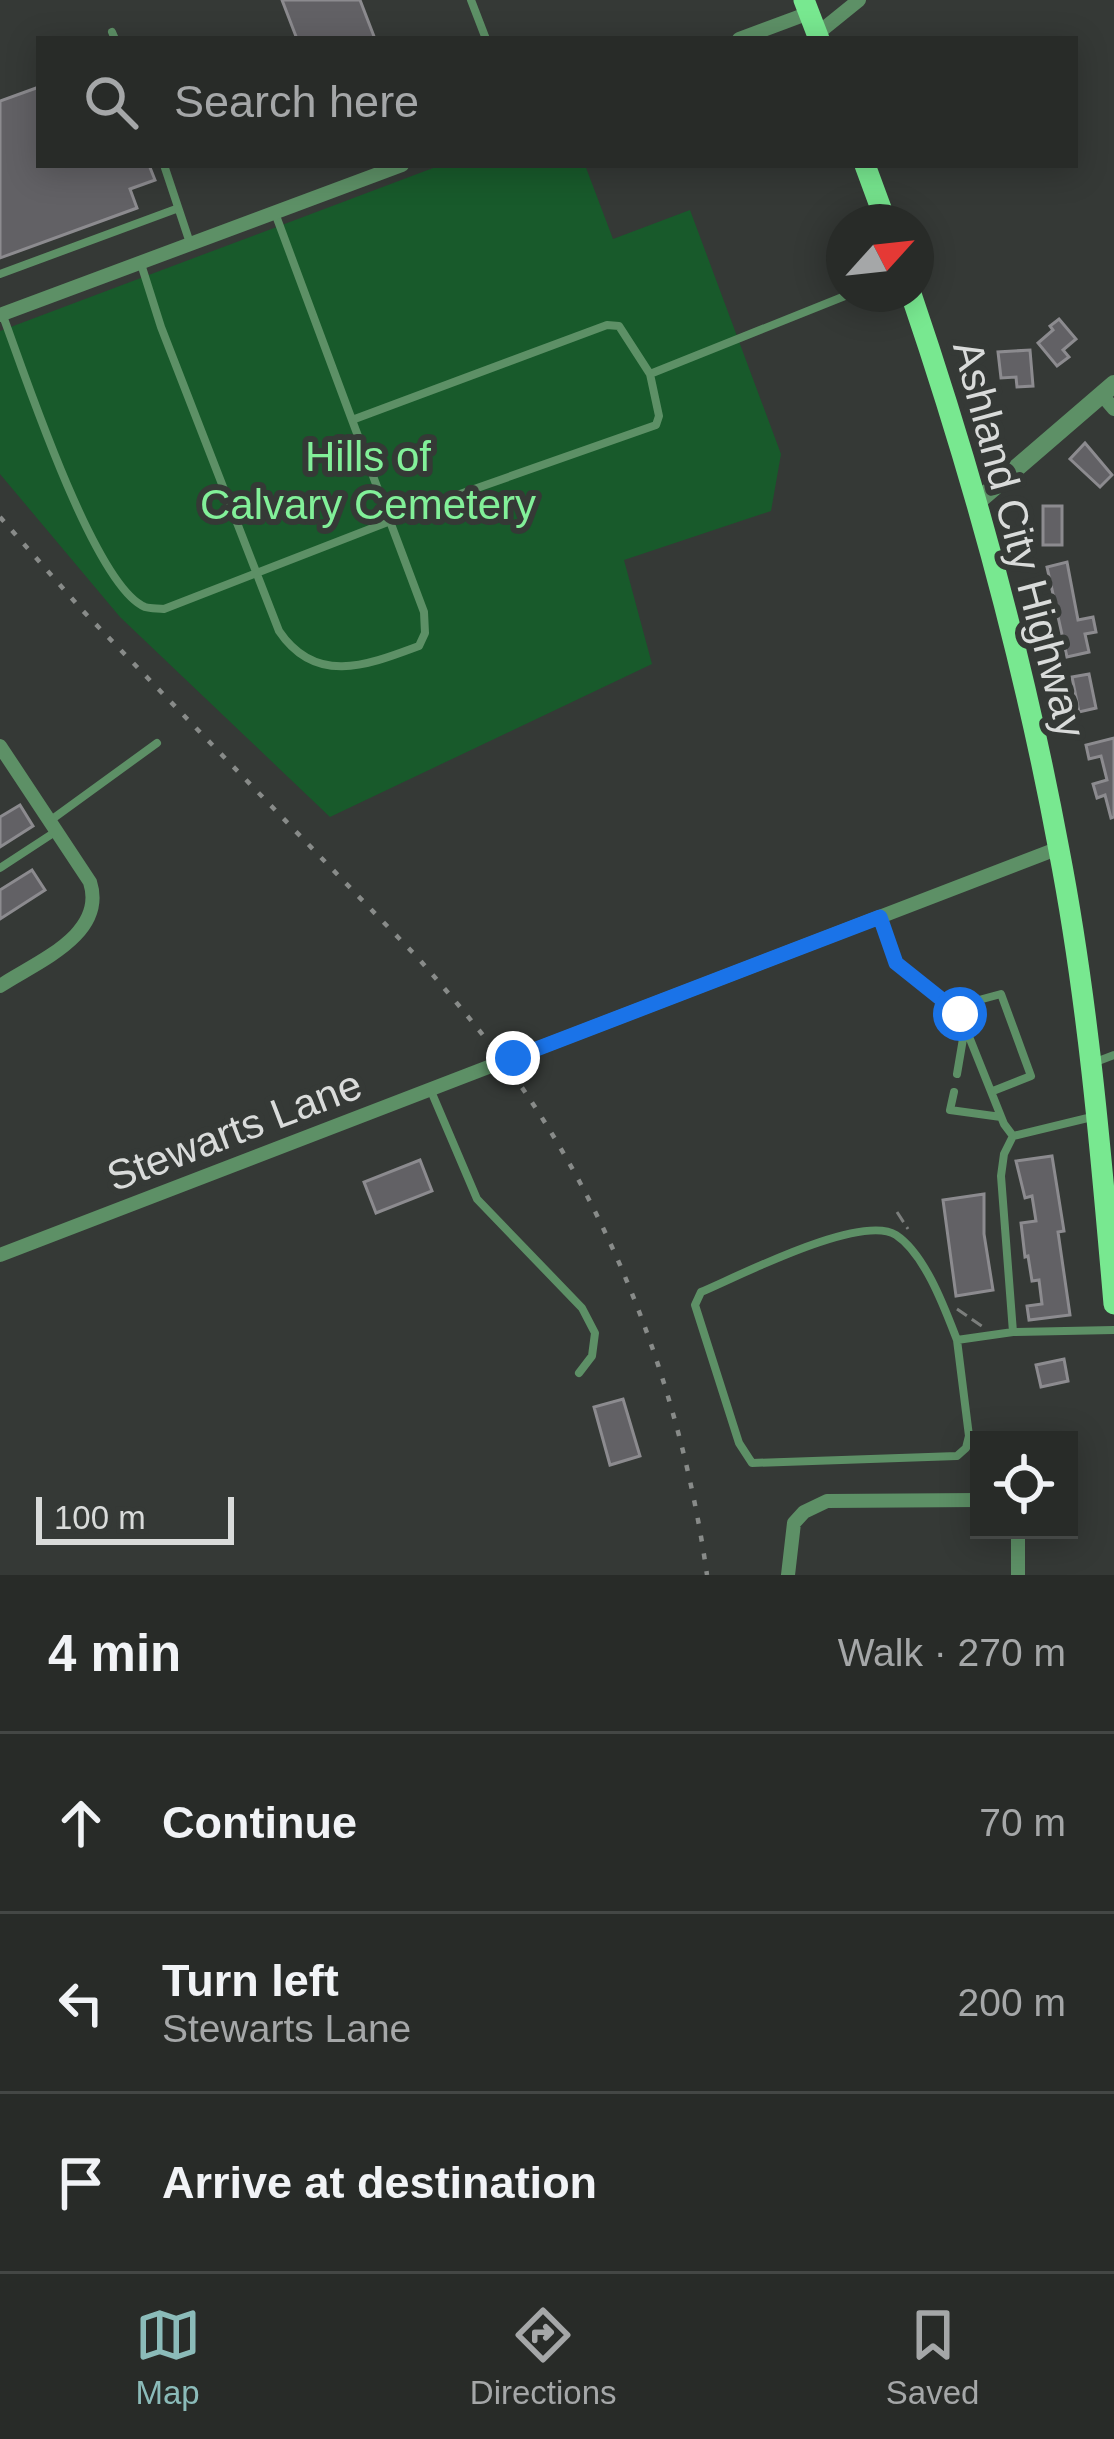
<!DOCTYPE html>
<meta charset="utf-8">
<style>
:root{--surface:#282b28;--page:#303330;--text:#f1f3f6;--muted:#a5a7a8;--line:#444745;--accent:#8bbbb9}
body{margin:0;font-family:Arial,sans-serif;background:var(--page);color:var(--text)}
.controls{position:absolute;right:36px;bottom:36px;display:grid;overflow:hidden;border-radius:0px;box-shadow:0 6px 30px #0003}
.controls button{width:108px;height:108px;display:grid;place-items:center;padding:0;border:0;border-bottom:3px solid var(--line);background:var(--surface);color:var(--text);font:60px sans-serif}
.compass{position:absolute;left:826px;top:204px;width:108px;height:108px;border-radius:50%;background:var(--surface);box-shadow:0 6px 30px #0003;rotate:63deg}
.scale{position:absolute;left:36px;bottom:30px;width:198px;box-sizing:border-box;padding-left:12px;border:6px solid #d9dbda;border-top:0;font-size:33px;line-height:42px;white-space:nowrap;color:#d9dbda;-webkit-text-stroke:9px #353936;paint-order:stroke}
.stop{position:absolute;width:36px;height:36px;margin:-27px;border:9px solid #1a73e8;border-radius:50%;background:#fff}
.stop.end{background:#1a73e8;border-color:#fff;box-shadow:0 3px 12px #0008}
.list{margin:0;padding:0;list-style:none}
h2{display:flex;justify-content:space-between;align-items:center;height:156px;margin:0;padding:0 48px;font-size:51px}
h2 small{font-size:39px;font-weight:400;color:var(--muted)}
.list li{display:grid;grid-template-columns:78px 1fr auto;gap:36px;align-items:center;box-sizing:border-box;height:180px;padding:0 48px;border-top:3px solid var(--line)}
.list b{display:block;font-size:45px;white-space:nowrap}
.list p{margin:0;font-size:39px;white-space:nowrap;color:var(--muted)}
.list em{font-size:39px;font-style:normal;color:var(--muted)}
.icon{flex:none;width:66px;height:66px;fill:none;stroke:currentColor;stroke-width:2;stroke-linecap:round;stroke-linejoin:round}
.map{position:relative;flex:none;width:1114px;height:1575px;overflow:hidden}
.search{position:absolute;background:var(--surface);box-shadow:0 6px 30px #0003;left:36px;right:36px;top:36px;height:132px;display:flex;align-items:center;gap:30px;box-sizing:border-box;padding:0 42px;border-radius:0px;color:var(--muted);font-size:45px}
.sheet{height:696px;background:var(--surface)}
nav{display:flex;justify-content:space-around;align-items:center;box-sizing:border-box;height:168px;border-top:3px solid var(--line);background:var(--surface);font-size:33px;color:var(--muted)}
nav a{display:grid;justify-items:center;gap:6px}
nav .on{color:var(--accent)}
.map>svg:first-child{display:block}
</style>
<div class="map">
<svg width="1114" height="1575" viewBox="0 0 1114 1575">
<rect width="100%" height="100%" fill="#353936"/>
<path fill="#185a2b" d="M441 165H585L613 239 690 210 781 454 771 511 624 560 652 664 330 817 120 617 0 474V331Z"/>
<path fill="#626165" stroke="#8c8b8f" stroke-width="3" d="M282 0H360L375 39H297Z
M39 87V165H149L155 180 130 189 137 208 0 258V101Z
M1059 319 1076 339 1063 350 1069 357 1057 366 1038 343 1053 330 1050 326Z
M1030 350 1033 386 1017 387 1016 377 1001 378 998 352Z
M1085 443 1112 475 1100 487 1070 459Z
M1043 506H1062V545H1043Z
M1067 562 1078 620 1093 617 1096 632 1085 634 1089 652 1067 657 1047 567Z
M1089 674 1096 708 1079 712 1072 677Z
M1114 738V817L1111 818 1105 795 1097 798 1093 784 1107 780 1101 756 1089 759 1086 745Z
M20 805 33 826 0 847V817Z
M32 870 45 890 0 919V890Z
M1052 1156 1064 1231 1058 1232 1070 1315 1029 1320 1027 1306 1042 1304 1039 1280 1032 1281 1028 1256 1025 1257 1021 1223 1036 1221 1032 1196 1025 1198 1016 1161Z
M420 1160 432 1191 376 1213 364 1182Z
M984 1194V1234L993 1290 956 1296 943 1200Z
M1064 1359 1068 1381 1041 1387 1036 1365Z
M623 1399 640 1456 610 1465 594 1407Z"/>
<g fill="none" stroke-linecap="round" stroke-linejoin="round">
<path stroke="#7b7e7c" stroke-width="3" stroke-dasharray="12 6" stroke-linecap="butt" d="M897 1212 908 1229
M957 1309 983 1327"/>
<path stroke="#5d9066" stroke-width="8" d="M471 0 486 39
M112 32 115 39
M164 165 190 243
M275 213 352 420 607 325 619 326 650 374 850 294
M141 264 161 327 279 631C316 686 368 665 419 646L425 633 424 612 352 420
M0 274 176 209
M3 316C24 372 94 586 145 607 151 609 158 608 164 609L460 494 656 425 659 416 650 374
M51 820 157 743
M0 868 55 832
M880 917 896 963 960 1014 1004 1124 1013 1136 1096 1116
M953 1007 1001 994 1031 1076 993 1091
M1093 1063 1114 1055
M957 1074 965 1027
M431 1091 477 1199 582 1308 595 1333 592 1356 579 1373
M954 1092 950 1110 1001 1117
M1013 1136 1004 1154 1001 1176 1013 1332 1114 1330
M957 1340C945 1309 925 1254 896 1235 861 1213 739 1276 701 1292L695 1305 739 1443 752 1463 957 1456 966 1448 969 1436 957 1340 1013 1332"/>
<path stroke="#5d9066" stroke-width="14" d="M817 34 859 0
M739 39 809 13
M0 315 402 165
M1102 395 1114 409
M0 746 90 882C107 935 36 962 0 986
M513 1058 1059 848
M0 1255 491 1066
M1018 1530V1575
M788 1575 794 1523 804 1512 827 1501 979 1500"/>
<path stroke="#5d9066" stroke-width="18" d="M978 501 1114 384"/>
<path stroke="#78e890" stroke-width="21" d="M804 0 819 39
M865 165 886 222
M911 294C973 476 1024 662 1059 850 1088 1000 1101 1153 1114 1304"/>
<path stroke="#888b89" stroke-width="4.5" stroke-dasharray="6 12" stroke-linecap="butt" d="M0 517 83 611 419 959C459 1005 499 1052 533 1104 625 1243 684 1410 707 1575"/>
</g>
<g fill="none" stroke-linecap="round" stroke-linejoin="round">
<path stroke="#1a73e8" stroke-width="15" d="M513 1058 880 917 896 963 960 1014"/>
</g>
<g text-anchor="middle" stroke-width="12" stroke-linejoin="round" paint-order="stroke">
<g font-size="42" fill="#82f099" stroke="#353936">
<text x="368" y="471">Hills of<tspan x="368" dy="48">Calvary Cemetery</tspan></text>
</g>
<g font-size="42" fill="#d9dbda" stroke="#353936">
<text transform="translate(1020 539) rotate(75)" y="15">Ashland City Highway</text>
<text transform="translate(234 1130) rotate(-21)" y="15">Stewarts Lane</text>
</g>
</g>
</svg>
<div class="controls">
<button><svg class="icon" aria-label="locate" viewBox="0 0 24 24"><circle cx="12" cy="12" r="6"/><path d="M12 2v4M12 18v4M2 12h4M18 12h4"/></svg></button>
</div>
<svg class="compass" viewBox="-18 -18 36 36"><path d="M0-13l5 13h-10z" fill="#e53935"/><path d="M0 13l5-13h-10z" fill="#a5a7a8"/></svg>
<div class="scale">100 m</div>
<div class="stop" style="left:960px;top:1014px"></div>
<div class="stop end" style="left:513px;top:1058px"></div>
<div class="search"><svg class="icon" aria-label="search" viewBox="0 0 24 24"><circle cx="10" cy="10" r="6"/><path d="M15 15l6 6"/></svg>Search here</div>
</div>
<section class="sheet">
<h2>4 min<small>Walk · 270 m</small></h2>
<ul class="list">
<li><svg class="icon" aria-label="ahead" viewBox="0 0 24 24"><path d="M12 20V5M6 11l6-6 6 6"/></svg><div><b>Continue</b></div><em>70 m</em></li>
<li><svg class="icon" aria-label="left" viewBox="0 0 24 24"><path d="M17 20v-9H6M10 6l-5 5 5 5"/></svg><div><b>Turn left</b><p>Stewarts Lane</p></div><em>200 m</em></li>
<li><svg class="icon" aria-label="arrive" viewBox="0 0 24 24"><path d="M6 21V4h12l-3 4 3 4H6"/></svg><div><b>Arrive at destination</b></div></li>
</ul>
</section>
<nav>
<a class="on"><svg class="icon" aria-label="map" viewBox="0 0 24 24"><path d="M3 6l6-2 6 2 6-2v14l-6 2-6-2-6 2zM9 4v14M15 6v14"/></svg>Map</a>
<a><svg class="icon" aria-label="directions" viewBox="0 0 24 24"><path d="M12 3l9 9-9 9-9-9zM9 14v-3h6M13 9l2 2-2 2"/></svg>Directions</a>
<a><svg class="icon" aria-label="saved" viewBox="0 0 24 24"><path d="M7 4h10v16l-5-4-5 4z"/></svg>Saved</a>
</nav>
